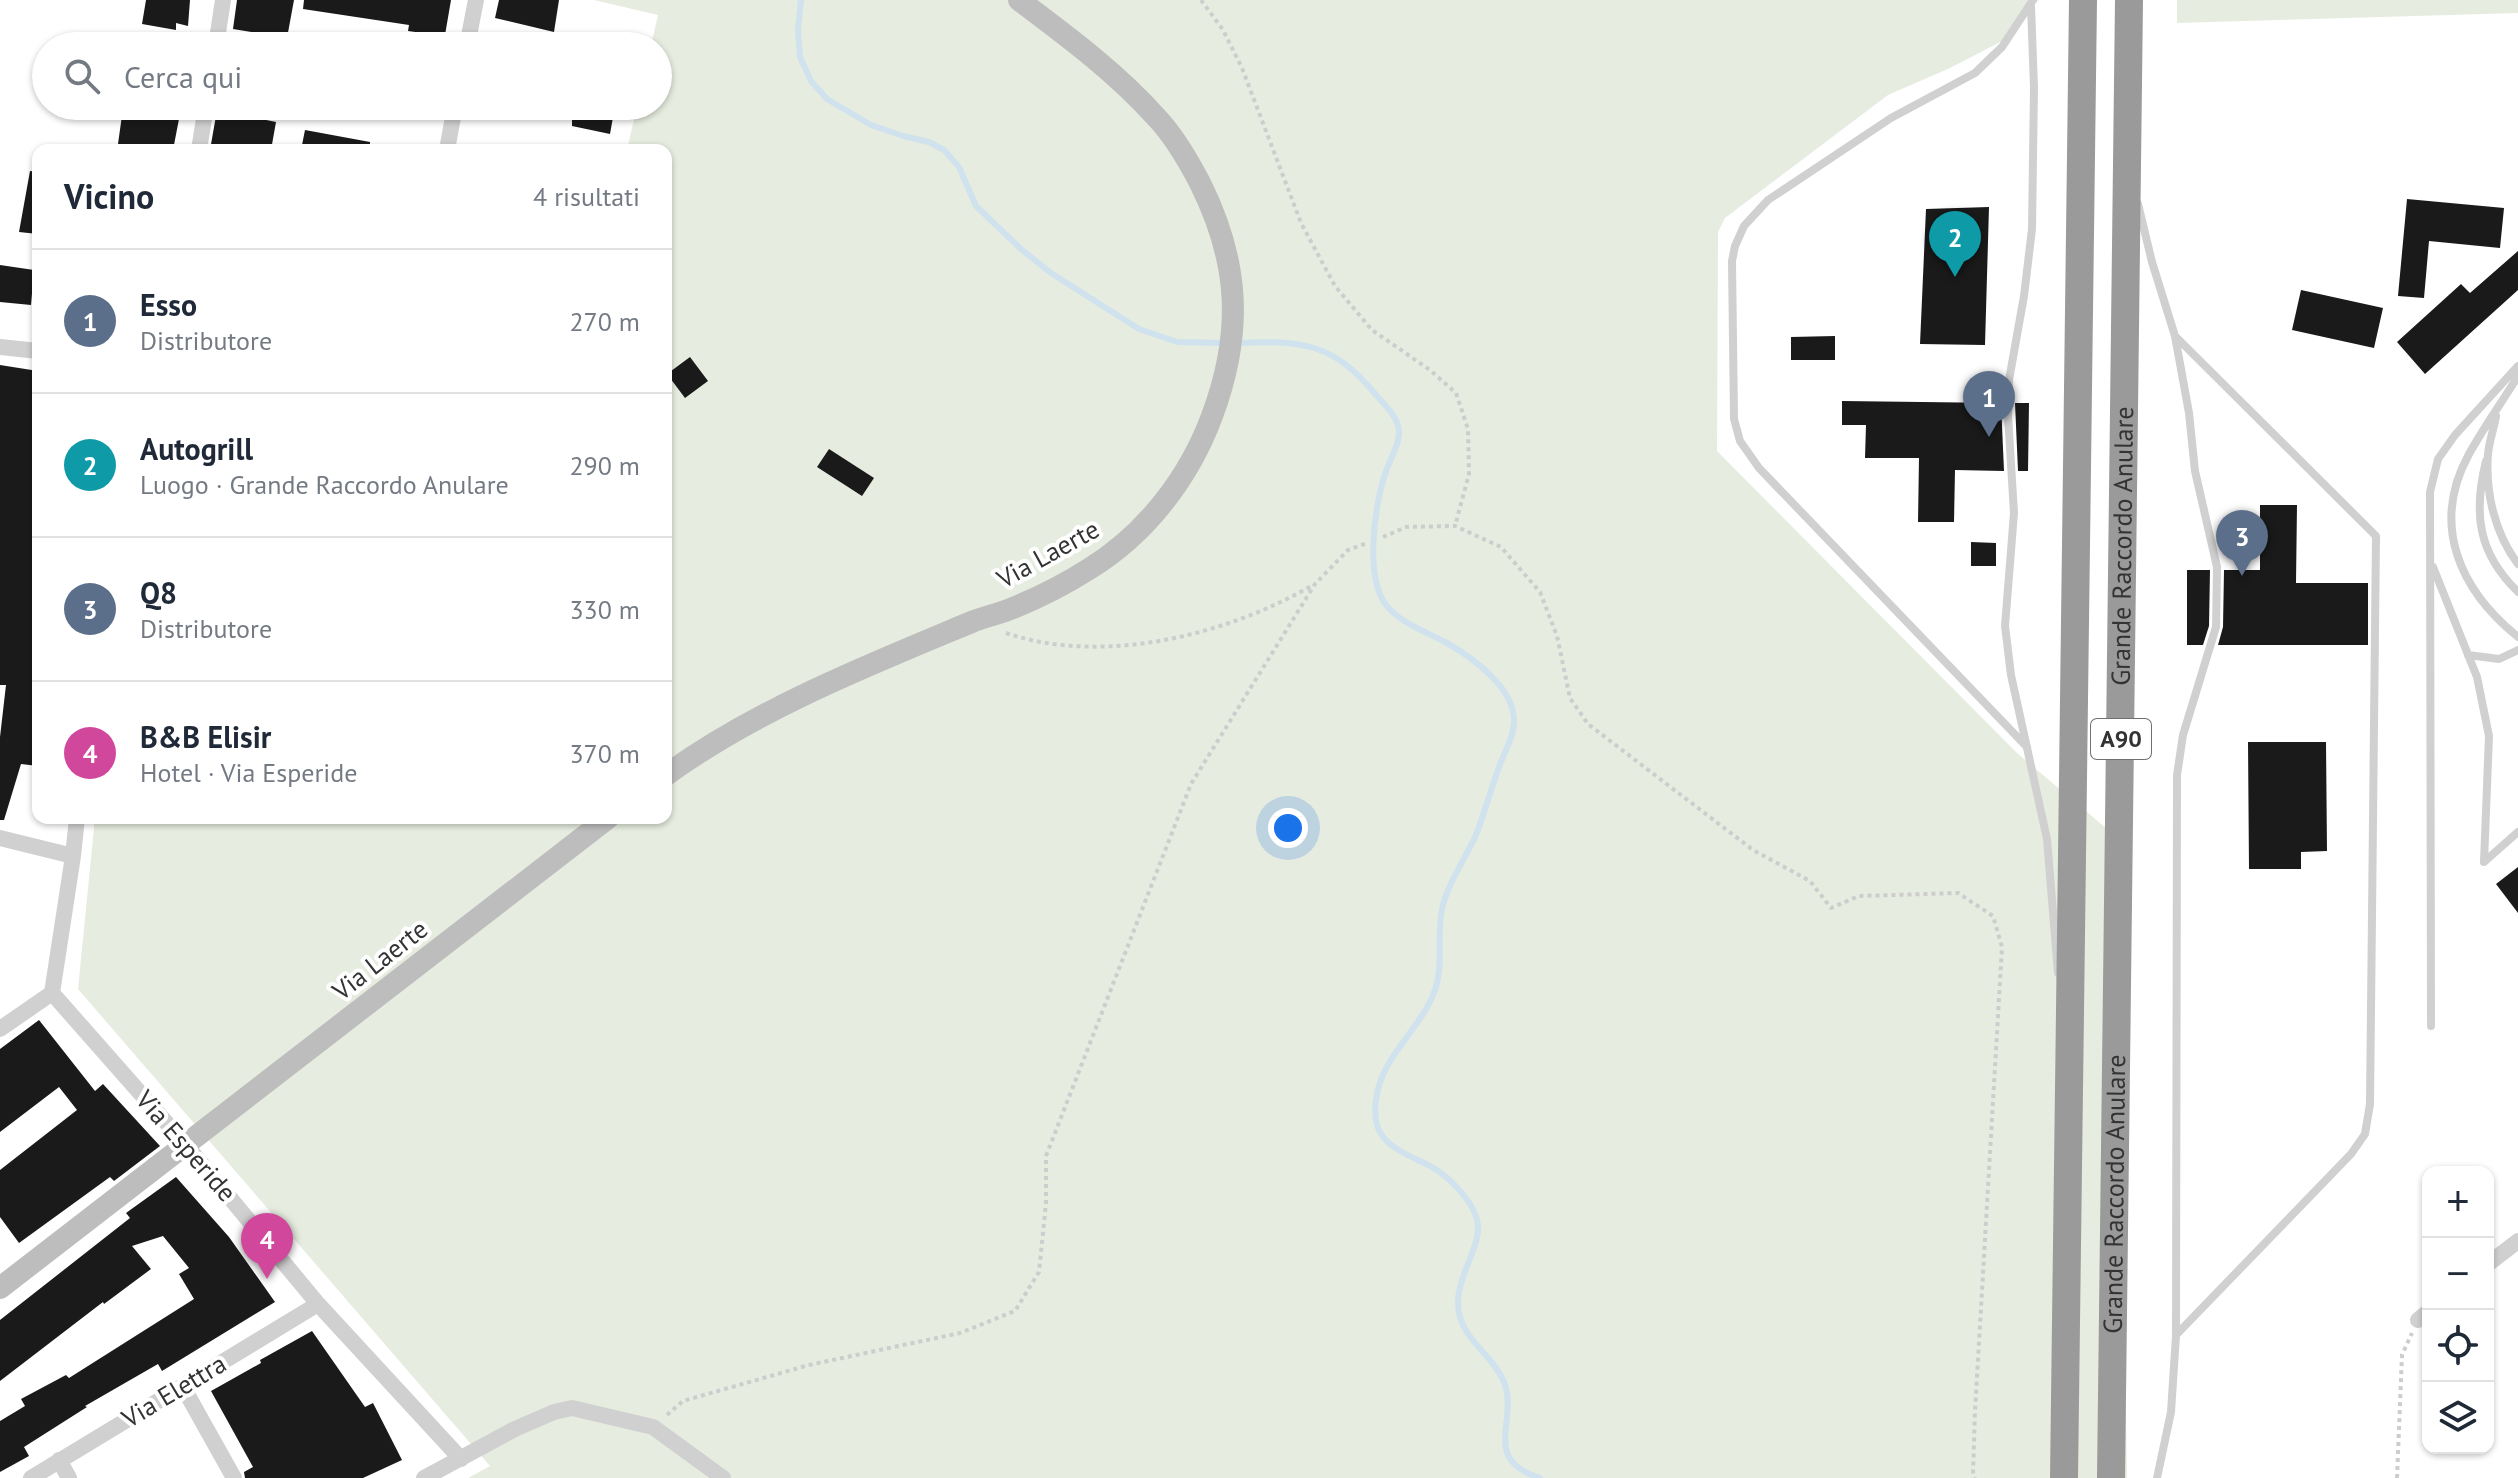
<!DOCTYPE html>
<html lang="it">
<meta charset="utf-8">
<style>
:root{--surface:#fff;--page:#f2f2f3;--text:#1f2937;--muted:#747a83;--line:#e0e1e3;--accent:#2563eb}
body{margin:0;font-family:"PT Sans",sans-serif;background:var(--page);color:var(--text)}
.controls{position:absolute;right:24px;bottom:24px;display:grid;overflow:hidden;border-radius:16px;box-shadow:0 2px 6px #0004}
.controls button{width:72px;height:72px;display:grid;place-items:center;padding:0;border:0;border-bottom:2px solid var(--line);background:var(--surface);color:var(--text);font:40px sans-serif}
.you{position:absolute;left:1288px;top:828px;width:28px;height:28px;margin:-20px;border:6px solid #fff;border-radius:50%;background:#1a73e8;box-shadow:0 0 0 12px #1a73e833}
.badge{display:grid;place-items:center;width:52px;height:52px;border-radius:50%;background:var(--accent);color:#fff;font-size:26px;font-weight:700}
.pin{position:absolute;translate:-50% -66px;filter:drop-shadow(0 2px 4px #0008)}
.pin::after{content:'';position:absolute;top:42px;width:28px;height:24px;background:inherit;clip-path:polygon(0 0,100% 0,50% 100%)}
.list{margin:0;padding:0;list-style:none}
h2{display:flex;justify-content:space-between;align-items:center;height:104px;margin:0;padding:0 32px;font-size:34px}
h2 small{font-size:26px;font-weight:400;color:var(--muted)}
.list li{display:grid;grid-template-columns:52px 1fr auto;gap:24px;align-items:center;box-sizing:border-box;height:144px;padding:0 32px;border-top:2px solid var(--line)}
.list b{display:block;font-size:30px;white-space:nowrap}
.list p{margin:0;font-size:26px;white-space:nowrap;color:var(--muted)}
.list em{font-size:26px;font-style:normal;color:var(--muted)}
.icon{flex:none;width:44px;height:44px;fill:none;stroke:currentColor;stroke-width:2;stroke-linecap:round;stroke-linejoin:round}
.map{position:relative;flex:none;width:2518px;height:1478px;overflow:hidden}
.search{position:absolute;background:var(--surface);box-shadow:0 2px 6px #0004;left:32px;top:32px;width:640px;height:88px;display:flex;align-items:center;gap:20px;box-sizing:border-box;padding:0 28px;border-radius:44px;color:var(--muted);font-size:30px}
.panel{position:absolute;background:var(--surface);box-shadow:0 2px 6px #0004;left:32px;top:144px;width:640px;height:680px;border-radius:16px}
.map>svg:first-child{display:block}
</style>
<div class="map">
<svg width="2518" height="1478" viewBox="0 0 2518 1478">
<rect width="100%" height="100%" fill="#fff"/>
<path fill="#e6ecdf" d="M594 0H2039L2031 6 2008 38 1950 68 1888 95 1725 218 1718 232 1717 451 2017 753 2119 839 2118 930 2127 1478H468L490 1466 78 989 95 818H666V150H627L637 106H658V46H651L658 15Z
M2177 0H2518V13L2177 23Z"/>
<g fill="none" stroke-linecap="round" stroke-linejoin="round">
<path stroke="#cfe2ee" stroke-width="6" d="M801 0 798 30 800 57 811 81 827 99 871 125 903 136 929 142 944 150 959 167 976 206 1022 250 1051 273 1139 329 1177 342 1225 343
M1236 343C1301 340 1333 342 1376 395 1385 405 1398 417 1399 431 1400 444 1390 459 1386 471 1375 504 1364 576 1386 605 1400 623 1427 632 1447 643 1473 658 1515 688 1514 722 1514 736 1506 749 1501 762 1491 787 1485 813 1475 837 1464 861 1448 883 1442 909 1436 937 1445 967 1433 995 1419 1030 1384 1055 1377 1094 1367 1141 1396 1149 1430 1166 1449 1176 1477 1204 1478 1227 1479 1248 1458 1276 1458 1303 1458 1338 1492 1353 1504 1382 1519 1422 1480 1459 1540 1478"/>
</g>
<path fill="#1a1a1a" d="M146 0H190L188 26 176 23V30L142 24Z
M237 0H294L287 38 233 29Z
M304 0H451L445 35H437L408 31 409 25 303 9Z
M499 0H559L554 32 495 18Z
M572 106H615L610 134 572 126Z
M123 108 179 119 173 150H153L118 144Z
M217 110 276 122 271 150H210Z
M305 130 370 142V150H301Z
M30 171 38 172V234L19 232Z
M2407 199 2504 208 2500 248 2429 241 2424 298 2398 296Z
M1989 207 1985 345 1920 344 1926 209Z
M2518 251V290L2425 374 2397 342 2461 284 2470 293Z
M0 265 34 270 31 305 0 302Z
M2301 290 2383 308 2374 348 2292 330Z
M1835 336V360H1791V337Z
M690 357 708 381 685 398 667 374Z
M0 365 38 371V766L21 764 4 820H0V737L6 685H0Z
M1842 401 2001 403 2004 471 1955 470 1954 522H1918L1919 458H1865L1866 425H1842Z
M2015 403H2029L2028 471H2018Z
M829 449 874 478 862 496 817 467Z
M2260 505H2297L2296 583H2368V645H2218L2223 627 2224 570H2260Z
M1971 542 1996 543V566H1971Z
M2187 570H2210L2209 626 2203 645H2187Z
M2248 742H2326L2327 851 2301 852V869H2249Z
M2518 867V913L2496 884Z
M39 1020 95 1091 103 1084 160 1146 114 1181 110 1177 19 1243 0 1217V1170L77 1110 59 1087 0 1132V1049Z
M176 1177 229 1237 275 1302 162 1371 158 1364 85 1406 87 1407 24 1447 29 1456 0 1472V1421L25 1406 21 1399 66 1375 69 1378 194 1299 179 1274 189 1268 163 1236 132 1246 151 1269 104 1304 103 1302 0 1381V1320L130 1218 126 1213Z
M312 1331 365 1407 373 1403 402 1460 363 1478H245L244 1472 253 1467 211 1391 261 1363 260 1360Z"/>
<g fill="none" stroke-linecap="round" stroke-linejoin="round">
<path stroke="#cdcdcd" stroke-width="4" stroke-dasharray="4 4" stroke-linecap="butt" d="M1201 0 1223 30 1242 68 1301 223 1335 286 1372 330 1430 370 1456 393 1468 429 1469 474 1455 526
M1383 537 1406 527 1455 526 1501 547 1540 592 1557 636 1570 698 1588 724 1753 850 1810 881 1831 908 1859 896 1958 893 1993 916 2002 947 1975 1411 1973 1474 1975 1478
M1006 633C1103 666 1227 635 1313 585
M667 1415 683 1401 809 1365 960 1333 1015 1311 1039 1272 1046 1203V1156L1191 784 1315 584 1348 550 1367 543
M2397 1478 2402 1355 2412 1333"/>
<path stroke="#d0d0d0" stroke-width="8" d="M2031 6 2034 87 2032 229 2024 296 2009 380 2008 415 2014 513 2005 626 2011 675 2047 839 2058 973
M2138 204 2152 262 2175 336 2189 413 2195 471 2217 567 2216 627 2183 735 2177 775 2176 1336 2171 1412 2157 1478
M2175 336 2376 536 2370 1104 2365 1134 2351 1154 2176 1335
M2518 376C2502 402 2484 427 2469 454 2430 525 2460 590 2518 637
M2496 416C2494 428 2489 442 2488 454 2485 492 2495 534 2518 564
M2486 461C2473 514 2478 553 2518 592
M2433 567 2477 677 2489 736 2484 862 2518 832
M2468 655 2499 659 2518 650
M2027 747 1759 468 1740 441 1734 419 1732 261 1735 246 1744 226 1768 200 1891 118 1975 73 2002 47 2033 0
M2431 1026 2430 492 2438 459 2455 435 2518 366"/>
<path stroke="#d0d0d0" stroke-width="16" d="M216 46 223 0
M467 46 476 0
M199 150 206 106
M447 150 455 106
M0 347 38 351
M0 838 73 856 52 993 186 1145 318 1304 461 1459
M73 856 77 818
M0 1029 52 993
M2488 1264 2518 1241
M2418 1320 2428 1312
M183 1387 234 1478
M59 1460 69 1478
M31 1478 318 1304
M424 1478 515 1429 554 1412 572 1408 653 1427 723 1478"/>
<path stroke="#bdbdbd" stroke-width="22" d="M666 775C759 708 869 665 974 621 985 617 997 614 1008 610 1036 599 1064 585 1089 569 1146 534 1189 478 1212 416 1243 333 1240 263 1200 183 1188 160 1175 137 1157 118 1117 73 1067 36 1019 0
M0 1288 608 818"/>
<g stroke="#9a9a9a" stroke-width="28">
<path d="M2064 1478 2083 0"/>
<path id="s1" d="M2111 1478 2129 0"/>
</g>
</g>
<g text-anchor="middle" stroke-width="8" stroke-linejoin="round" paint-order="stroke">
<rect fill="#fff" stroke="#707070" stroke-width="2" x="2091" y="719" width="60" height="40" rx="6"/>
<g font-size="24" font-weight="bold" fill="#333">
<text x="2121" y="747">A90</text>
</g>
<g font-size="26" fill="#333" stroke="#fff">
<text dy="9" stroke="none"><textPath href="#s1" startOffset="932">Grande Raccordo Anulare</textPath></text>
<text transform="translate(1048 554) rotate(-29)" y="9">Via Laerte</text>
<text transform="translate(380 960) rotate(-38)" y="9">Via Laerte</text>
<text transform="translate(186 1146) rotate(49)" y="9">Via Esperide</text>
<text dy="9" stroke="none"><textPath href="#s1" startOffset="284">Grande Raccordo Anulare</textPath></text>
<text transform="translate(174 1391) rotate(-31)" y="9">Via Elettra</text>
</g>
</g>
</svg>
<div class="controls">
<button>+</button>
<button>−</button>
<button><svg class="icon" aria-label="locate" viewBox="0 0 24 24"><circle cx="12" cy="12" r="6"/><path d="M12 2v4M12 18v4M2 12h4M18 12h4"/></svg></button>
<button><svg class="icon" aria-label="layers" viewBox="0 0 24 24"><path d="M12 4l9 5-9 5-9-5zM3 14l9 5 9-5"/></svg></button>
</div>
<div class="you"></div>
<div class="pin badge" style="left:1989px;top:437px;background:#5c6f8a">1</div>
<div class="pin badge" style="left:1955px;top:277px;background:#0f9aa8">2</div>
<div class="pin badge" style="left:2242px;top:576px;background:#5c6f8a">3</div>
<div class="pin badge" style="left:267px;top:1279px;background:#d1479c">4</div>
<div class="search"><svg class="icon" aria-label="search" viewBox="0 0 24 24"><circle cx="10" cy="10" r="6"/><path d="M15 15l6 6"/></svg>Cerca qui</div>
<section class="panel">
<h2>Vicino<small>4 risultati</small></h2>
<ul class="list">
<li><span class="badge" style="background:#5c6f8a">1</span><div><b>Esso</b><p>Distributore</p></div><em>270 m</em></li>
<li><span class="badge" style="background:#0f9aa8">2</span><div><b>Autogrill</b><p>Luogo · Grande Raccordo Anulare</p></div><em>290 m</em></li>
<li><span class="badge" style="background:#5c6f8a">3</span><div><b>Q8</b><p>Distributore</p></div><em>330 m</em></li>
<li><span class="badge" style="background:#d1479c">4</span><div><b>B&amp;B Elisir</b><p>Hotel · Via Esperide</p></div><em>370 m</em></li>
</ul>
</section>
</div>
